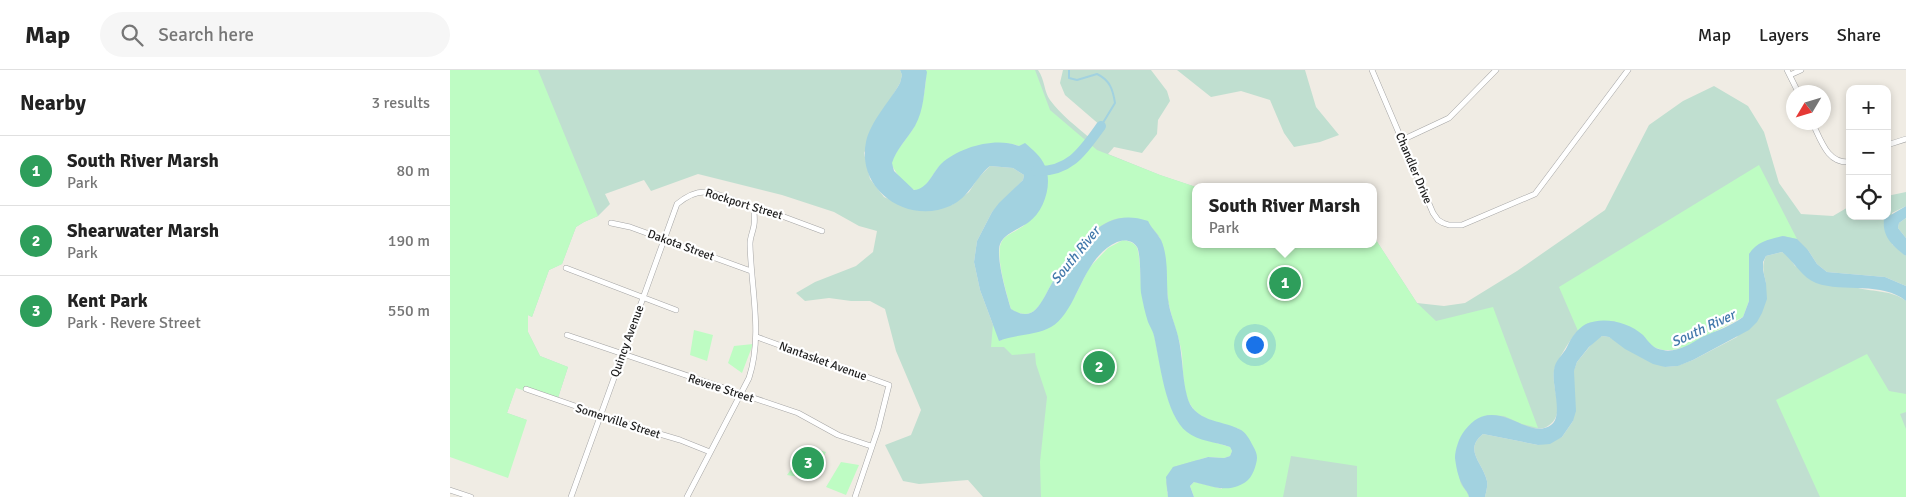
<!DOCTYPE html>
<meta charset="utf-8">
<style>
:root{--surface:#fff;--page:#f6f6f6;--text:#222;--muted:#767676;--line:#e0e0e0;--accent:#2563eb}
body{margin:0;font-family:Signika,sans-serif;background:var(--page);color:var(--text)}
.controls{position:absolute;right:15px;top:15px;display:grid;overflow:hidden;border-radius:10px;box-shadow:0 2px 8px #0003}
.controls button{width:45px;height:45px;display:grid;place-items:center;padding:0;border:0;border-bottom:1px solid var(--line);background:var(--surface);color:var(--text);font:25px sans-serif}
.compass{position:absolute;left:1336px;top:15px;width:45px;height:45px;border-radius:50%;background:var(--surface);box-shadow:0 2px 8px #0003;rotate:232deg}
.you{position:absolute;left:804px;top:274px;width:18px;height:18px;margin:-12px;border:4px solid #fff;border-radius:50%;background:#1a73e8;box-shadow:0 0 0 8px #1a73e833}
.badge{display:grid;place-items:center;width:32px;height:32px;border-radius:50%;background:var(--accent);color:#fff;font-size:16px;font-weight:700}
.pin{position:absolute;translate:-50% -50%;border:2px solid #fff;box-shadow:0 1px 5px #0006}
.popup{position:absolute;left:742px;top:113px;width:185px;height:65px;box-sizing:border-box;display:grid;place-content:center;border-radius:10px;background:var(--surface);filter:drop-shadow(0 1px 4px #0005);font-size:16px;white-space:nowrap;color:var(--muted)}
.popup b{font-size:19px;color:var(--text)}
.popup::after{content:'';position:absolute;left:50%;top:100%;margin-left:-10px;border:10px solid transparent;border-top-color:var(--surface)}
.list{margin:0;padding:0;list-style:none}
h2{display:flex;justify-content:space-between;align-items:center;height:65px;margin:0;padding:0 20px;font-size:21px}
h2 small{font-size:16px;font-weight:400;color:var(--muted)}
.list li{display:grid;grid-template-columns:32px 1fr auto;gap:15px;align-items:center;box-sizing:border-box;height:70px;padding:0 20px;border-top:1px solid var(--line)}
.list b{display:block;font-size:19px;white-space:nowrap}
.list p{margin:0;font-size:16px;white-space:nowrap;color:var(--muted)}
.list em{font-size:16px;font-style:normal;color:var(--muted)}
.icon{flex:none;width:28px;height:28px;fill:none;stroke:currentColor;stroke-width:2;stroke-linecap:round;stroke-linejoin:round}
.map{position:relative;flex:none;width:1456px;height:427px;overflow:hidden}
header{display:flex;align-items:center;gap:30px;box-sizing:border-box;height:70px;padding:0 25px;background:var(--surface);border-bottom:1px solid var(--line)}
header strong{font-size:24px}
nav{display:flex;gap:28px;margin-inline-start:auto;font-size:18px}
.search{width:350px;height:45px;background:var(--page);display:flex;align-items:center;gap:12px;box-sizing:border-box;padding:0 18px;border-radius:28px;color:var(--muted);font-size:19px}
main{display:flex}
aside{flex:1;background:var(--surface)}
.map>svg:first-child{display:block}
</style>
<header>
<strong>Map</strong>
<div class="search"><svg class="icon" aria-label="search" viewBox="0 0 24 24"><circle cx="10" cy="10" r="6"/><path d="M15 15l6 6"/></svg>Search here</div>
<nav><a>Map</a><a>Layers</a><a>Share</a></nav>
</header>
<main>
<aside>
<h2>Nearby<small>3 results</small></h2>
<ul class="list">
<li><span class="badge" style="background:#2e9e5b">1</span><div><b>South River Marsh</b><p>Park</p></div><em>80 m</em></li>
<li><span class="badge" style="background:#2e9e5b">2</span><div><b>Shearwater Marsh</b><p>Park</p></div><em>190 m</em></li>
<li><span class="badge" style="background:#2e9e5b">3</span><div><b>Kent Park</b><p>Park · Revere Street</p></div><em>550 m</em></li>
</ul>
</aside>
<div class="map">
<svg width="1456" height="427" viewBox="0 0 1456 427">
<rect width="100%" height="100%" fill="#f0ece4"/>
<path fill="#c0dfd0" d="M0 0H450L452 5 450 13 440 30 414 83 420 109 434 127 454 136 502 135 519 122 528 108 540 96 563 98 574 105 573 110 542 142 527 171 524 192 530 220 549 271 561 266 748 368 764 373 717 422 718 427H533L518 410 469 414 453 411 435 375 461 365 471 340 446 281 435 239 420 231H401L379 228 355 231 346 223 365 212 406 196 423 182 427 161 409 156 384 142 332 125 248 104 201 121 194 110 155 124 160 134 148 146 134 152 126 157 112 194 99 200 82 247 78 245V262L90 286 118 297 107 331 66 317 57 343 77 350 0 344Z
M476 0H588C595 10 594 22 600 30 611 45 627 57 641 69L651 56 615 25 610 13 613 0H701L717 21 720 31 708 50 707 64 692 83 664 77 658 84 710 105 746 117V174H924V167L967 233 994 236 1015 233 1067 201 1155 140 1199 55 1233 31 1264 16 1298 36 1314 62 1329 113 1351 144 1383 146 1400 136V146H1437V126L1456 122V136L1442 143V174L1456 186V216L1435 207 1377 202 1367 194 1358 180 1333 166 1198 272 1128 261C1122 266 1105 294 1104 301 1101 322 1119 347 1094 358L1012 363 1009 373 1019 427H744V412L772 419 790 359 760 350 718 232 715 184 710 168 700 157 638 166 603 212 569 244 561 239 582 150C598 129 596 122 595 96L477 3Z
M727 0H855L866 37 889 65 870 72 844 77 834 63 820 30 791 21 761 27Z
M1456 148V168L1448 158 1449 153Z
M1332 182 1339 187 1345 196C1366 203 1387 213 1408 218 1424 222 1442 220 1456 231V427H1035C1036 422 1038 416 1037 411 1033 393 1013 380 1033 364L1088 375 1112 367 1123 351 1124 300 1127 292 1145 270 1152 266 1159 267 1215 297 1227 296 1243 290 1287 267 1316 213C1314 204 1311 196 1316 186Z"/>
<path fill="#befcc3" d="M0 0H88L148 146 134 152 126 157 112 194 99 200 82 247 78 245V262L90 286 118 297 107 331 66 318 57 343 77 350 58 408 0 387Z
M476 0H585L600 40 647 80 710 105 746 117V174H924V167L967 233 986 251 1043 237 1088 358 1072 354 1054 346 1037 345C1020 363 1000 371 1008 399 1009 403 1009 409 1011 414 1014 419 1017 421 1019 427H907V396L841 386 833 427H744L740 416 744 412 772 419 790 359C774 354 749 351 740 334 733 322 733 299 732 285 730 268 722 251 719 234 715 213 719 190 711 170 708 163 701 158 698 151 685 149 672 145 660 151 637 160 615 193 602 213 597 221 593 233 586 239 579 247 569 244 561 239 557 225 544 183 552 171 555 166 562 163 567 160 583 151 589 140 596 124L569 76C546 67 510 79 492 94 483 101 479 117 468 120 459 122 444 101 441 93 446 80 457 69 464 57 471 45 477 14 476 0Z
M1309 95 1347 169 1333 166 1299 184V231L1293 247 1235 277 1222 280H1213L1203 277 1198 272 1164 251 1138 253 1128 261 1109 217Z
M673 170C678 171 683 172 686 176 691 182 690 215 692 225 694 239 700 251 704 265 710 289 715 338 732 356 745 370 763 371 780 377L782 381 780 386 774 388 758 387 723 397 716 412 718 427H591L590 392 597 327 586 294 585 283 562 285 554 277H541L543 254 550 271 625 226 639 198 658 178Z
M244 260 263 265 257 291 240 285Z
M303 274 292 303 278 293 284 276Z
M1417 284 1439 321 1456 324V342L1450 344 1456 359V427H1370L1326 330Z
M357 377 376 382 362 409 337 405Z
M391 392 409 395 396 425 376 417Z"/>
<path fill="#a2d2e0" d="M450 0H476L477 2C474 21 474 40 465 56 457 69 446 80 442 93L444 101 464 120C478 119 482 103 491 94 510 77 545 67 569 76L575 73C583 80 591 86 595 96 603 114 594 141 579 152 571 158 556 163 551 172 544 183 557 226 561 239 569 244 579 247 586 239 593 232 597 221 602 213 609 203 616 194 623 185 643 159 663 139 698 151 701 158 707 163 711 170 719 188 716 210 718 230 720 243 725 254 728 266 733 286 732 307 737 326 743 352 771 350 789 359 796 362 800 370 803 376 807 383 808 387 806 394 803 405 799 412 788 416 774 422 758 415 744 412L740 416 744 427H718L716 407 723 397 758 387 774 388 780 386 782 381 780 377C766 372 748 371 737 362 715 345 710 292 704 266 703 261 700 257 698 252 695 243 693 233 691 223 690 212 691 184 687 177 683 170 674 169 667 172 631 188 628 242 601 257 585 266 565 264 549 271L530 220 524 192 527 171 542 142 549 133 573 110 574 105 563 98 540 96C525 108 520 127 500 136 458 155 406 120 416 72 420 52 440 31 450 13L452 5Z
M1456 136V148L1449 153 1448 158 1456 168V186C1443 176 1432 167 1434 149Z
M1333 166 1347 169 1358 180 1367 194 1377 202 1435 207 1456 216V231C1432 211 1394 223 1366 213 1351 207 1344 191 1332 182L1316 186 1313 192V200L1316 213 1317 229 1312 243 1307 252 1299 260 1243 290 1228 296 1215 297 1203 294 1175 279 1159 267 1152 266 1139 277 1127 292 1124 301 1126 341 1123 351 1112 367 1100 374 1088 375 1033 364C1013 380 1033 393 1037 411 1038 416 1036 422 1035 427H1019C1018 421 1014 419 1012 414 1008 407 1006 396 1005 388 1005 380 1009 367 1015 360 1045 321 1077 372 1101 355 1114 346 1101 314 1104 300 1105 290 1113 285 1117 277 1121 268 1127 259 1136 254 1153 246 1179 252 1193 265 1199 272 1203 279 1213 280 1220 282 1229 279 1236 276 1241 274 1246 270 1252 267 1266 261 1281 256 1293 247L1299 231V184C1307 171 1320 169 1333 166Z"/>
<g fill="none" stroke-linecap="round" stroke-linejoin="round">
<path stroke="#a2d2e0" stroke-width="2" d="M619 0V8L627 10 647 4C660 10 663 20 665 33L651 56"/>
<path stroke="#a2d2e0" stroke-width="10" d="M586 101C620 102 633 81 651 56"/>
<g stroke="#a5a5a5" stroke-width="6">
<path id="street" d="M922 0 983 143 988 150 993 153 999 155H1012L1085 124 1178 0
M1337 0 1348 22
M1340 5 1351 0
M1362 52C1371 70 1377 94 1400 92
M952 70 999 48 1046 0
M1437 75 1456 69
M161 153 180 157 301 201
M116 198 226 240
M117 265 348 343 388 365 421 376
M307 267 439 315 428 359 405 427
M76 319 186 357 230 370 260 382
M0 420 21 427
M121 427 227 134C254 111 269 126 299 136L304 140 321 142 372 161
M237 427 299 308C313 265 301 219 300 174 300 167 303 162 304 155 305 150 304 145 304 140"/>
</g>
<use href="#street" stroke="#fff" stroke-width="5"/>
</g>
<g text-anchor="middle" stroke-width="4.5" stroke-linejoin="round" paint-order="stroke">
<g font-size="12" fill="#1e1e1e" stroke="#fff">
<text transform="translate(964 98) rotate(67)" y="4">Chandler Drive</text>
<text transform="translate(294 134) rotate(17)" y="4">Rockport Street</text>
<text transform="translate(231 175) rotate(20)" y="4">Dakota Street</text>
<text transform="translate(177 271) rotate(-70)" y="4">Quincy Avenue</text>
<text transform="translate(373 291) rotate(20)" y="4">Nantasket Avenue</text>
<text transform="translate(271 318) rotate(18)" y="4">Revere Street</text>
<text transform="translate(168 351) rotate(18)" y="4">Somerville Street</text>
</g>
<g font-size="14" font-style="italic" fill="#4278ab" stroke="#fff">
<text transform="translate(625 185) rotate(-51)" y="5">South River</text>
<text transform="translate(1253 258) rotate(-25)" y="5">South River</text>
</g>
</g>
</svg>
<div class="controls">
<button>+</button>
<button>−</button>
<button><svg class="icon" aria-label="locate" viewBox="0 0 24 24"><circle cx="12" cy="12" r="6"/><path d="M12 2v4M12 18v4M2 12h4M18 12h4"/></svg></button>
</div>
<svg class="compass" viewBox="-18 -18 36 36"><path d="M0-13l5 13h-10z" fill="#e53935"/><path d="M0 13l5-13h-10z" fill="#767676"/></svg>
<div class="you"></div>
<div class="pin badge" style="left:835px;top:213px;background:#2e9e5b">1</div>
<div class="popup"><b>South River Marsh</b>Park</div>
<div class="pin badge" style="left:649px;top:297px;background:#2e9e5b">2</div>
<div class="pin badge" style="left:358px;top:393px;background:#2e9e5b">3</div>
</div>
</main>
